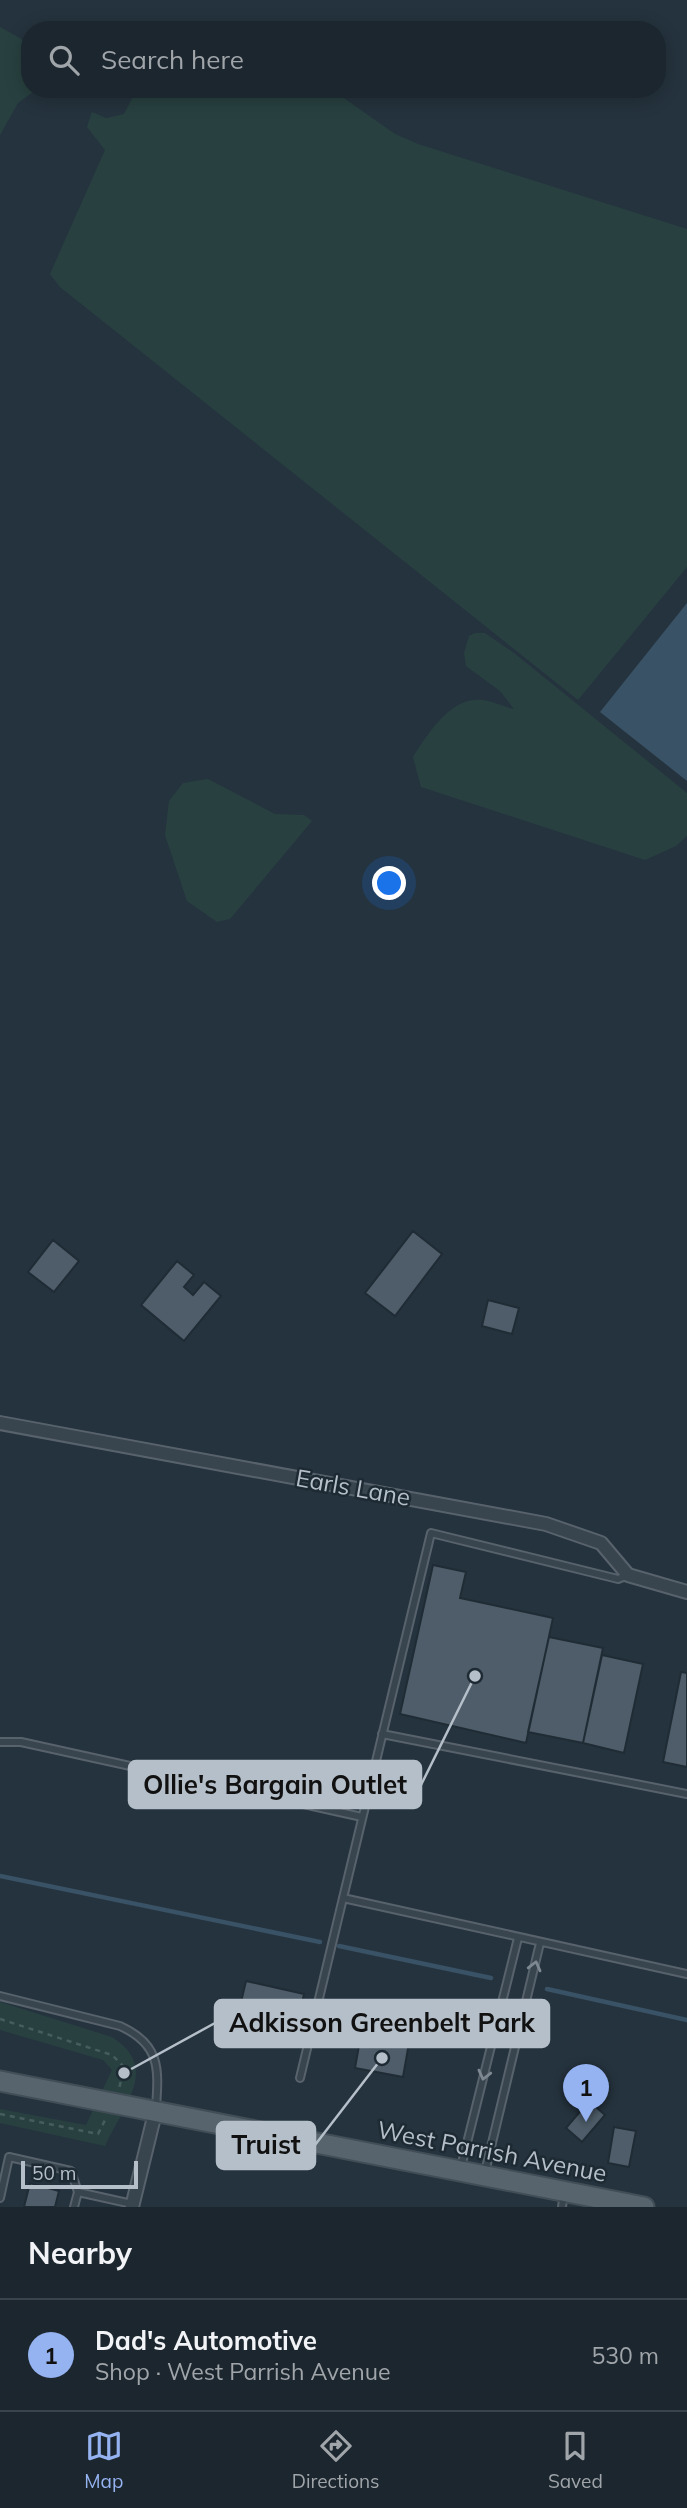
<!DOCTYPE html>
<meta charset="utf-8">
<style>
:root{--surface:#1c262e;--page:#252e36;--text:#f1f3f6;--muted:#a0a5aa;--line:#3a434a;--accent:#95b2f1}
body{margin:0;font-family:Mulish,sans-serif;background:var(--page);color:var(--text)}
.scale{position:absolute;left:21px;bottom:18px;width:117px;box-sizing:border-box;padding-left:7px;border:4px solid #b5bfc9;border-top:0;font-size:19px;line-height:24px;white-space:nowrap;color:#b5bfc9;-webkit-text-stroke:5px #1e2a33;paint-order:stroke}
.you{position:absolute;left:390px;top:884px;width:24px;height:24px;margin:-18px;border:5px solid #fff;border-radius:50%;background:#1a73e8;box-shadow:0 0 0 10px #1a73e833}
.badge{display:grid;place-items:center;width:46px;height:46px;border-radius:50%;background:var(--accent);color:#111;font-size:23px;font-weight:700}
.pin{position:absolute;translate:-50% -58px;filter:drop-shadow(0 2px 4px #0008)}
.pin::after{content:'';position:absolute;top:37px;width:24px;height:21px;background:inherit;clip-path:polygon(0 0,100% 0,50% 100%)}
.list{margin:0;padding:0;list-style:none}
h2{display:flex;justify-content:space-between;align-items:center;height:91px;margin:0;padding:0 28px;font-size:30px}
h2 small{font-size:23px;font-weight:400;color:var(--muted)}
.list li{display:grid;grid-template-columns:46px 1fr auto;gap:21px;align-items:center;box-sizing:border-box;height:112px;padding:0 28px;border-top:2px solid var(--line)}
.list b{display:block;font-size:26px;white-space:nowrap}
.list p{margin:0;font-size:23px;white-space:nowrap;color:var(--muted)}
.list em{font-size:23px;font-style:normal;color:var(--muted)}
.icon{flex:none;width:38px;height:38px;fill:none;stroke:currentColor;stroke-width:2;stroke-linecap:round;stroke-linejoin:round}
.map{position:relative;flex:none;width:687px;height:2207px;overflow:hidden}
.search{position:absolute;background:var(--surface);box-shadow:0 4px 18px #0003;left:21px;right:21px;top:21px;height:77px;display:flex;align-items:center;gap:18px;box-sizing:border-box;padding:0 24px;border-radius:28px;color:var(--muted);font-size:26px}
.sheet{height:203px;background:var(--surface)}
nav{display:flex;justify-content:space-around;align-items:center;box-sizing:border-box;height:98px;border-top:2px solid var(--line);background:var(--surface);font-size:19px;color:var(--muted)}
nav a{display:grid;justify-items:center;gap:4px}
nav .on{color:var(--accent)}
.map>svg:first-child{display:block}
</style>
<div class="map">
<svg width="687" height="2207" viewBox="0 0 687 2207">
<rect width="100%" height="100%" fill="#25333e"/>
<path fill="#284140" d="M0 27 20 38 30 48V89H37L18 103 0 135Z
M137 89H331L395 134 418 144 687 229V567L578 700 60 287 50 274 105 150 87 127 92 112 106 118 124 114Z
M475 633H485L514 653 687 793V836L676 846 645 860 421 787 413 757C427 735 451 696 482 700 493 701 504 707 514 709L500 691 466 666 464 653 469 636Z
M208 779 275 814 304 815 312 821 230 919 217 922 187 901 165 835 169 801 183 783Z
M0 2002 112 2037C160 2067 124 2105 105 2146L0 2123V2109L86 2125 112 2070 103 2060 0 2030Z"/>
<path fill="#395265" d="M687 603V781L600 712Z"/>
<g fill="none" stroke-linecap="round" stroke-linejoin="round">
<path stroke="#395265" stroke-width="4.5" d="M0 1876 320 1942
M339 1946 491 1978
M547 1989 687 2020"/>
</g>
<path fill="#4e5d69" stroke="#202c35" stroke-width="2" d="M413 1231 442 1254 395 1316 365 1293Z
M53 1240 79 1261 54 1292 28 1272Z
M177 1261 194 1275 184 1287 193 1295 204 1282 221 1296 184 1341 141 1305Z
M488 1300 519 1308 512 1334 482 1326Z
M433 1565 466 1572 460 1598 553 1618 526 1743 400 1714Z
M549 1637 603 1648 583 1743 528 1732Z
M602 1655 643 1664 624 1753 583 1743Z
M681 1672 687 1673V1767L663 1762Z
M246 1981 304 1994 297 2026 264 2018 259 2042 233 2036Z
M361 2034 409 2043 403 2077 355 2068Z
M589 2101 605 2115 582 2142 566 2128Z
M614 2127 636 2131 629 2167 608 2163Z
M30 2183 59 2191 55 2207H24Z"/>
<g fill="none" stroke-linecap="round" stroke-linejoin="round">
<g stroke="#57626c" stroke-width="10">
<path id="service" d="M628 1575 618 1579 431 1533 343 1898 687 1974
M382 1734 687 1794
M0 1742H21L362 1817
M0 1996 120 2026C160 2044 159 2068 156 2107
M300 2078 343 1898
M461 2167 518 1938
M485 2172 540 1943
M0 2198 9 2157 71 2171 78 2192 132 2204
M74 2207 78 2192
M562 2207 564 2193"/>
</g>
<g stroke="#57626c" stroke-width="16">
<path id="minor" d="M0 1423 546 1524 601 1543 628 1575 687 1592
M132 2207 156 2109"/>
</g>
<g stroke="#424e57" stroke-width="23">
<path id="primary" d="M0 2081 644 2207"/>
</g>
<path stroke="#475d5d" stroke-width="2.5" stroke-dasharray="5 5" stroke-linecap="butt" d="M0 2019 112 2055 124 2067 119 2089
M0 2114 98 2134 105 2120"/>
<use href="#service" stroke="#39454e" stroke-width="6"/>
<use href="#minor" stroke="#39454e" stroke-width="12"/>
<use href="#primary" stroke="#57646e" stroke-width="19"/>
</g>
<defs><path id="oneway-chevron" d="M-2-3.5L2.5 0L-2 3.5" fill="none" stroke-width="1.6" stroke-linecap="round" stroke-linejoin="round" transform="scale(1.75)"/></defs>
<g stroke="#7d8892">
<use href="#oneway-chevron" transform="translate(535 1966) rotate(-76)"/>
<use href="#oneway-chevron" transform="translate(484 2075) rotate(104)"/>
</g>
<g text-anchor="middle" stroke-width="5" stroke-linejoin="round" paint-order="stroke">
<g font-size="24" fill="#b5bfc9" stroke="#1e2a33">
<text transform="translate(353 1488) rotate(10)" y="8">Earls Lane</text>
<text transform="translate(492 2152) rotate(11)" y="8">West Parrish Avenue</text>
</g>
</g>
<path fill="none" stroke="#b5bfc9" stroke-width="2.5" d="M475 1676L421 1785M124 2073L215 2023M382 2058L315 2145"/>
<g fill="#b5bfc9" stroke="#1e2a33" stroke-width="2.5">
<circle cx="475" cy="1676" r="7"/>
<circle cx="124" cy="2073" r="7"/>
<circle cx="382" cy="2058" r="7"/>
</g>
<g fill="#b5bfc9" stroke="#b5bfc9" stroke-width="2.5">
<rect x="129" y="1761" width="292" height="47" rx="7"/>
<rect x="215" y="2000" width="334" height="47" rx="7"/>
<rect x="217" y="2122" width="98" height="47" rx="7"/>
</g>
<g font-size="26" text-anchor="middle" font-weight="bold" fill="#111">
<text x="275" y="1794">Ollie's Bargain Outlet</text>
<text x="382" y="2032">Adkisson Greenbelt Park</text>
<text x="266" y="2154">Truist</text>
</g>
</svg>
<div class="scale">50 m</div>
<div class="you"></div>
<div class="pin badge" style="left:586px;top:2122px">1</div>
<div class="search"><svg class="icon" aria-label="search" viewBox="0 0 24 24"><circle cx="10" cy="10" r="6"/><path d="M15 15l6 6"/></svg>Search here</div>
</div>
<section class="sheet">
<h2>Nearby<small></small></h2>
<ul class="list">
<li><span class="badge">1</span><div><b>Dad's Automotive</b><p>Shop · West Parrish Avenue</p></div><em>530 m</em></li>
</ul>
</section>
<nav>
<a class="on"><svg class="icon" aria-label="map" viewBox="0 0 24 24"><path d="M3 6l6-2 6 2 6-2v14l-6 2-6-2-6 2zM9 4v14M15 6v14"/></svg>Map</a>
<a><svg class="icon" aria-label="directions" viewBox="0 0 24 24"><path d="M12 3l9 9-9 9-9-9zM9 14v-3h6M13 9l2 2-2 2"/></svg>Directions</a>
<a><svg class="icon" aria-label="saved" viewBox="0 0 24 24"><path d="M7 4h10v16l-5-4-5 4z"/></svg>Saved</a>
</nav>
